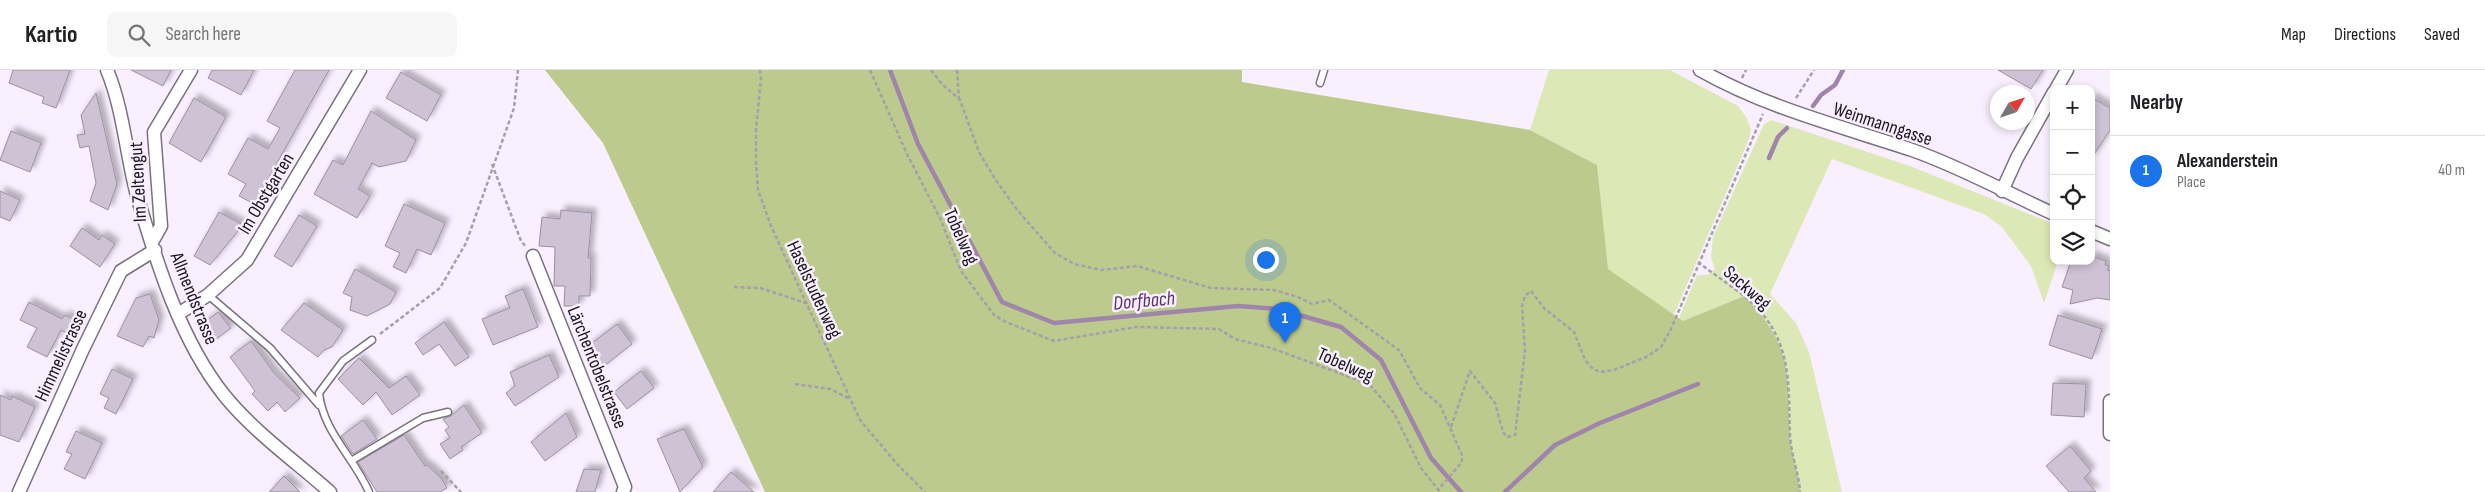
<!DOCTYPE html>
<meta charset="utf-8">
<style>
:root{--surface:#fff;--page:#f6f6f6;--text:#202124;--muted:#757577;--line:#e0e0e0;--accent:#1a73e8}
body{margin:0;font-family:"Sofia Sans Condensed",sans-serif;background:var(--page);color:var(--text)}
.controls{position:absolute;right:15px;top:15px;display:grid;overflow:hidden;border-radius:10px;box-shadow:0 2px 8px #0003}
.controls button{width:45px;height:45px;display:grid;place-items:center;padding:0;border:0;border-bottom:1px solid var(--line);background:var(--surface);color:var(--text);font:25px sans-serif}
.compass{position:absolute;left:1990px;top:15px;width:45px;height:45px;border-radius:50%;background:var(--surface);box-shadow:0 2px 8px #0003;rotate:51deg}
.you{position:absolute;left:1265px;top:189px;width:18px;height:18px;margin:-12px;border:4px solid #fff;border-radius:50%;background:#1a73e8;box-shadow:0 0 0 8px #1a73e833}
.badge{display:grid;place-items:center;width:32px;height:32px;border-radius:50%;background:var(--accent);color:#fff;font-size:16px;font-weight:700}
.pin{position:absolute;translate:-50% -41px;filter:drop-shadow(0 1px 2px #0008)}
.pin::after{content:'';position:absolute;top:26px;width:18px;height:15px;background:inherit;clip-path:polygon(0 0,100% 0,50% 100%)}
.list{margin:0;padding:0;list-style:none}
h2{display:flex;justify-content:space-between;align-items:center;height:65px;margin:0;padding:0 20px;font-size:21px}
h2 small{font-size:16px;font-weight:400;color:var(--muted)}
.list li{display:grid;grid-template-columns:32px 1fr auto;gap:15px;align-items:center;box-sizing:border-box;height:70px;padding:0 20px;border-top:1px solid var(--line)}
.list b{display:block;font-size:19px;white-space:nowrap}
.list p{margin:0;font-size:16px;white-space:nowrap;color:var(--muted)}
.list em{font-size:16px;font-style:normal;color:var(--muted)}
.icon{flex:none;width:28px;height:28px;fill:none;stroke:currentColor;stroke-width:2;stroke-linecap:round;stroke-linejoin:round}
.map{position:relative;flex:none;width:2110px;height:422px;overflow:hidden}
header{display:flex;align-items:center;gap:30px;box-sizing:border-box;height:70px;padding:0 25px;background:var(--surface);border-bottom:1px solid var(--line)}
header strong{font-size:24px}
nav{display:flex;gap:28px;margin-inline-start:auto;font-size:18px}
.search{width:350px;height:45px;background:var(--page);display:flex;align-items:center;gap:12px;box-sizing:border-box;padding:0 18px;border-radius:10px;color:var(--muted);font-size:19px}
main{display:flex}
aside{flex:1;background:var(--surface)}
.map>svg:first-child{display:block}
</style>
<header>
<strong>Kartio</strong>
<div class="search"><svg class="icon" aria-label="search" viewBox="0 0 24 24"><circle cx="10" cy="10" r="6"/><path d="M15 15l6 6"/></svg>Search here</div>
<nav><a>Map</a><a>Directions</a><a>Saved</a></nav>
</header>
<main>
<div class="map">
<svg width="2110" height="422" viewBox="0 0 2110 422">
<defs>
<filter id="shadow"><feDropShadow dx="4.5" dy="-4.5" stdDeviation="2.5" flood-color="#0004"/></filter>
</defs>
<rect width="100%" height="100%" fill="#f9effe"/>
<path fill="#dde8b7" d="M1549 0H1670L1738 36 1746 47 1751 59 1749 69 1674 245 1607 199 1597 95 1530 60Z
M1771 50 1910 96 2054 154V191H2058L2044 233 2031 196 2002 157 1984 144 1832 89 1770 224 1796 253 1809 282 1842 422H1800C1798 403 1791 384 1790 366 1789 326 1794 286 1767 252 1760 243 1752 235 1744 226L1683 251 1679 248 1697 205H1707L1715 199 1711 187 1713 167 1764 54Z"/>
<path fill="#bdca8d" d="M545 0H1242V12L1530 60 1597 95 1608 199 1683 251 1744 226C1794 277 1787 300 1790 366 1791 385 1799 403 1800 422H765L603 73Z"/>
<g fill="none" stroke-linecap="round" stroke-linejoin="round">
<path stroke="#9f84ab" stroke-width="4.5" d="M890 0 918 74 1002 232 1054 253 1238 236 1278 239 1341 257 1381 290 1431 388 1461 422
M1813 36 1821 25 1835 15 1843 0
M1769 88 1778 67 1787 58
M1505 422 1555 375 1600 353 1698 314"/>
</g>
<path fill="#cec2d4" stroke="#9b90a1" filter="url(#shadow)" d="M13 0H70L56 38 42 33 44 27 9 13Z
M131 0H171L163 16Z
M212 0H254L241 25 208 8Z
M295 0H329L254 134 239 126 246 114 228 104 248 68 268 79 280 58 267 51Z
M1998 0H2043L2031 19Z
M401 2 441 25 427 51 386 28Z
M96 23 117 114 108 140 90 131 96 113 89 76 80 78 77 65 85 64 81 45Z
M2091 27 2110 38V60L2091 89Z
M194 28 226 47 201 92 169 73Z
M371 41 416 70 406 91 379 97 372 93 358 119 370 126 357 148 314 124 333 90 343 95Z
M11 61 41 73 30 102 0 90Z
M0 121 20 130 10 151 0 147Z
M404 134 445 153 431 185 417 179 406 203 393 197 400 183 385 176Z
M561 140 592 143 588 188H591L590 226H579V236H564L565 216H554L555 177 539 176 542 147 560 149Z
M219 142 243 155 210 195 194 186Z
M299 145 317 156 292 197 274 186Z
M82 158 99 170 102 165 115 174 100 197 70 176Z
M2091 186 2106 191 2105 195 2109 196 2107 200 2110 201V230L2097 228 2070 234 2073 220 2062 217 2071 191H2091Z
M355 199 396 222 390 234 367 246 350 240 352 227 343 223Z
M523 219 538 257 493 275 482 249 510 238 505 226Z
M150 224 159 250 154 268 149 266 143 277 117 266 136 228Z
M29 232 62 249 65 245 79 252 72 266 61 260 47 287 27 277 37 258 20 250Z
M304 233 343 260 332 277 324 280 318 287 281 260Z
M218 242 231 258 211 273 199 257Z
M2058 245 2102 259 2092 289 2049 275Z
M444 252 469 287 455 296 439 274 423 285 415 273Z
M617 254 632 274 599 300 583 280Z
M251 271 274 303 300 328 285 342 277 332 268 341 252 324 255 321 230 287Z
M549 285 559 307 515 336 506 323 515 316 510 302Z
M359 288 389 318 406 306 420 325 392 345 376 322 363 335 338 309Z
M112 299 133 309 116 344 104 338 109 328 100 324Z
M641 301 654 318 627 339 614 322Z
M2053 313 2086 314 2084 347 2051 345Z
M0 325 11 330 12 326 35 337 19 372 0 365Z
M464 335 482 363 461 377 463 380 450 389 440 374 450 368 445 360 449 357 443 349 451 346Z
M566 343 577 367 545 391 531 372Z
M363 350 377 369 353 384 341 366Z
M684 359 703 397 680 422 657 369Z
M76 361 102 373 85 409 64 399 72 384 66 382Z
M404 365 425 396 427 395 441 408 447 418 440 422H377L358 392Z
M2070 376 2091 401 2084 408 2096 422H2069L2046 396Z
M584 399 601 400 595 422H576Z
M731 402 754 422H713Z
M284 406 300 422H269Z"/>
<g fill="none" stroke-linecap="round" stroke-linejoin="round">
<g stroke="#7b7080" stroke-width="9">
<path id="service" d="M1320 13 1324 0
M208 225 270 278 319 335
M351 391 423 348 448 342
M369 422C354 387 323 362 319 323L343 291 372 270"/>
</g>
<g stroke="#7b7080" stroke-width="15">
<path id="minor" d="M107 0C124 41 126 86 138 129 157 194 181 271 224 325 254 362 295 391 330 422
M1700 0C1767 38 1840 56 1912 80 1961 97 2007 123 2054 144
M2056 19 2067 0
M2002 121 2017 88 2054 22
M2091 161 2110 169
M152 172 161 156 154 62 191 0
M533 186 625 417 623 422
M178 244 208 225 247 190 360 0
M2110 331V364
M19 422 83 279 121 201 155 180"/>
</g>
<path stroke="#a69eaa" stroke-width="2.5" stroke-dasharray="4 2.5" stroke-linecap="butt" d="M760 0 761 9 756 59V92L758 120 771 156 860 350 897 394 925 422
M870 0 907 84 940 148 961 201 994 245 1006 252 1054 271 1136 257 1219 259 1235 269 1271 278 1369 314 1394 343 1421 398 1440 422
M931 0 942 14 960 30 979 82 995 109 1018 141 1055 183 1074 194 1101 200 1137 196 1211 218 1274 220 1298 227 1312 234 1329 230 1399 280 1420 318 1440 335 1462 385V392L1438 420
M957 0 959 29
M1742 8 1746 0
M1796 28 1814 0
M492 94 521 171 526 177
M1698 192C1713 204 1729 214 1744 226 1793 266 1788 309 1790 365 1791 385 1799 403 1800 422
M734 217 760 218 806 233
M380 264 440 218 466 173 514 38 518 0
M795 314 830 319 850 329
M1451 357 1470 301 1495 333 1503 362 1507 367 1515 365 1525 281 1522 236 1525 226 1531 221 1544 238 1574 262 1585 290 1593 299 1600 302 1614 300 1646 287 1661 277 1671 259 1763 44
M441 401 461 422"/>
<use href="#service" stroke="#fff" stroke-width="6"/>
<use href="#minor" stroke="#fff" stroke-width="12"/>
</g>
<g text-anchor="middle" stroke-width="5" stroke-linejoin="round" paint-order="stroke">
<g font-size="19" fill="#19151b" stroke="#f9effe">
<text transform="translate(1883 53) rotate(18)" y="7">Weinmanngasse</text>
<text transform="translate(137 112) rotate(-93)" y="7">Im Zeltengut</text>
<text transform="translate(265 123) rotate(-59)" y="7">Im Obstgarten</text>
<text transform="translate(962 166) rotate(66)" y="7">Tobelweg</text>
<text transform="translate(1748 217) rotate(41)" y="7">Sackweg</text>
<text transform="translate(815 219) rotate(65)" y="7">Haselstudenweg</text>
<text transform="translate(195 228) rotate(68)" y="7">Allmendstrasse</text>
<text transform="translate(60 285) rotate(-65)" y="7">Himmelistrasse</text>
<text transform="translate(1346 294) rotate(24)" y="7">Tobelweg</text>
<text transform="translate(598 297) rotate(68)" y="7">Lärchentobelstrasse</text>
</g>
<g font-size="20" font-style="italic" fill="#5d3070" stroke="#f9effe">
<text transform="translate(1144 230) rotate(-5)" y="7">Dorfbach</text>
</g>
</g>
</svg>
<div class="controls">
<button>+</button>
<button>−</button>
<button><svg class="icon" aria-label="locate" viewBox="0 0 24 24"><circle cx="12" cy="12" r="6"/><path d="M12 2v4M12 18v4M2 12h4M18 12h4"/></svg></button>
<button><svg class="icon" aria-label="layers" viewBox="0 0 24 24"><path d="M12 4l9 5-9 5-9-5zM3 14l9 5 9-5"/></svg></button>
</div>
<svg class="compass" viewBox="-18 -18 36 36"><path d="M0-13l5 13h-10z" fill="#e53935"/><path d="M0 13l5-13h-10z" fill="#757577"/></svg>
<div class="you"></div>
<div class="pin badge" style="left:1285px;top:273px">1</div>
</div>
<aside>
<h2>Nearby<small></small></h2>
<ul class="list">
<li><span class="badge">1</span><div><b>Alexanderstein</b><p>Place</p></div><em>40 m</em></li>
</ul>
</aside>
</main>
